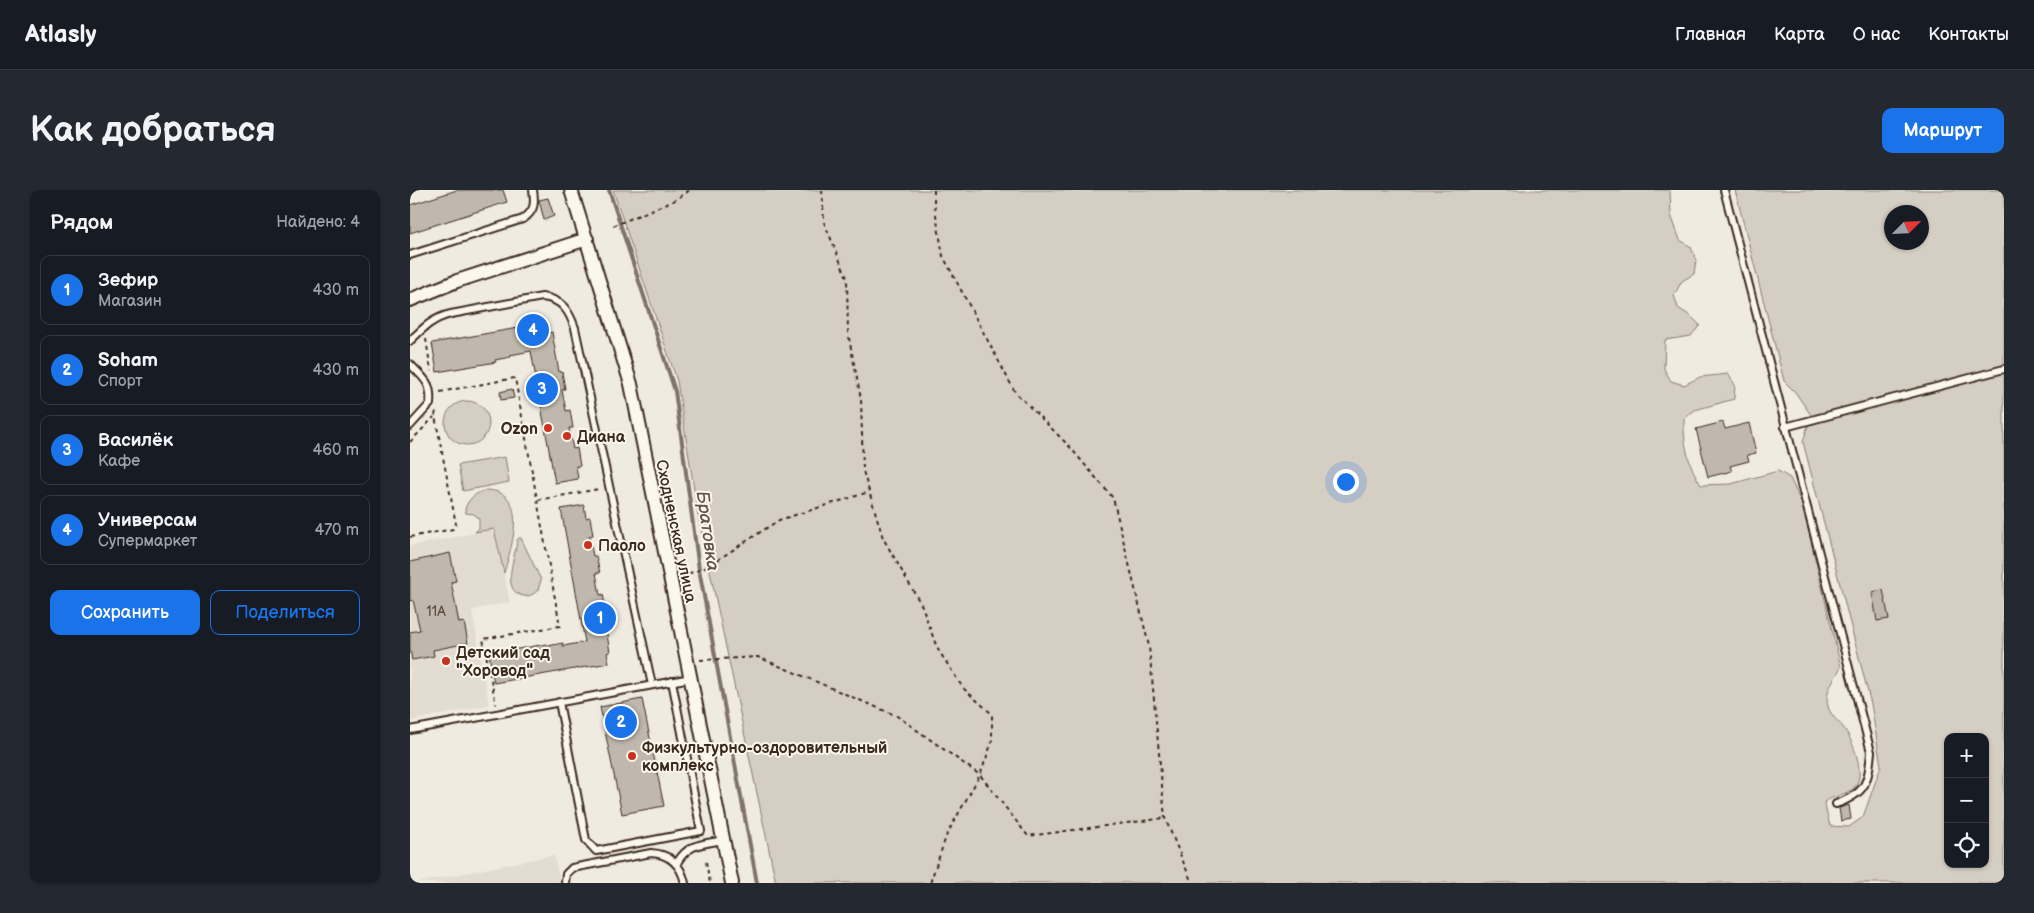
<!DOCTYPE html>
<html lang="ru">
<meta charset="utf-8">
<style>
:root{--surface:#171b24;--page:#242831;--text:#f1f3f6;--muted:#9ea1a6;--line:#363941;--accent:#1a73e8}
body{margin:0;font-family:"Balsamiq Sans",sans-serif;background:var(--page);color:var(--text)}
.controls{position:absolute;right:15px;bottom:15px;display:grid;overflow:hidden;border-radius:10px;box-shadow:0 1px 4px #0004}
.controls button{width:45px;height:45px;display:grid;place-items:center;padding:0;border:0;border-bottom:1px solid var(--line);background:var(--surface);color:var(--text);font:25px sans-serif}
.compass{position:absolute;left:1474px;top:15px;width:45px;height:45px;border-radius:50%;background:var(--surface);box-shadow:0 1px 4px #0004;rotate:66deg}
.you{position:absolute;left:935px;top:291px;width:18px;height:18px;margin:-12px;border:4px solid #fff;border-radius:50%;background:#1a73e8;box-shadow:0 0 0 8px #1a73e833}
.badge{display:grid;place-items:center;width:32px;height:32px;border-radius:50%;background:var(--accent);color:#fff;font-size:16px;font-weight:700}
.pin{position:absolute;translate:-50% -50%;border:2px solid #fff;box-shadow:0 1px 5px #0006}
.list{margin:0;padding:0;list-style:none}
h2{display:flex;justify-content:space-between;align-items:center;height:65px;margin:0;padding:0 20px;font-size:21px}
h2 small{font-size:16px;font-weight:400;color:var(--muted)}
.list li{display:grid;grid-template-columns:32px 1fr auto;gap:15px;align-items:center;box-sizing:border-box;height:70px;margin:0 10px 10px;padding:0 10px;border:1px solid var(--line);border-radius:10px}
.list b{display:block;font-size:19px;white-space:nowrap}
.list p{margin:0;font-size:16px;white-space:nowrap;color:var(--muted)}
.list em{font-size:16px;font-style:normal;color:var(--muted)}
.actions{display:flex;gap:10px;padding:15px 20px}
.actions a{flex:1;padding:11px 0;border:1px solid var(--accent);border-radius:10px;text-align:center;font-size:18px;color:var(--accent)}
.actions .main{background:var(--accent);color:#fff}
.icon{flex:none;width:28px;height:28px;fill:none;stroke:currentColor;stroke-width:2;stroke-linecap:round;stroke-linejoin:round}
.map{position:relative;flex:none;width:1594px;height:693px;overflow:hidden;border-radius:10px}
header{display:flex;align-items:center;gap:30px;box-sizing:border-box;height:70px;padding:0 25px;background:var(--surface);border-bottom:1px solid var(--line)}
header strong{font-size:24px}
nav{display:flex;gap:28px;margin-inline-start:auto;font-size:18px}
.intro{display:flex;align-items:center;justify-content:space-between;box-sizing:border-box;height:120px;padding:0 30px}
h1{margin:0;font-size:35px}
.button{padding:12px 22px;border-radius:10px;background:var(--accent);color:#fff;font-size:18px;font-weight:700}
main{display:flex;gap:30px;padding:0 30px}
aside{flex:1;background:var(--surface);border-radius:10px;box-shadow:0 1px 4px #0004}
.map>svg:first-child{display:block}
</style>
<header>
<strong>Atlasly</strong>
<nav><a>Главная</a><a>Карта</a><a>О нас</a><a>Контакты</a></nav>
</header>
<div class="intro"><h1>Как добраться</h1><a class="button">Маршрут</a></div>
<main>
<aside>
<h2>Рядом<small>Найдено: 4</small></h2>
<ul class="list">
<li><span class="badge">1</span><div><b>Зефир</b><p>Магазин</p></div><em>430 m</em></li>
<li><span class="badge">2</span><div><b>Soham</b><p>Спорт</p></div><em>430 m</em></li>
<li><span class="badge">3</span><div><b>Василёк</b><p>Кафе</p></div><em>460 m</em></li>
<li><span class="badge">4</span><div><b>Универсам</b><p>Супермаркет</p></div><em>470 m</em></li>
</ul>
<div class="actions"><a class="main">Сохранить</a><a>Поделиться</a></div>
</aside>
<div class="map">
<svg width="1594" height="693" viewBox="0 0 1594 693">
<rect width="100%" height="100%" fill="#f0ebe0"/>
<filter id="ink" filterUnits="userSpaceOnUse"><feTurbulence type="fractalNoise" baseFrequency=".02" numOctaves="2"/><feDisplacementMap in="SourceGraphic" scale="10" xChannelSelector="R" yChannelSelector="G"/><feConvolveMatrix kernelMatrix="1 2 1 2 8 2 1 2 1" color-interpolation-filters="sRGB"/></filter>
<g filter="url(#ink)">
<path fill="#e2dcd1" d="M84 339 100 412 62 420 79 515 0 531V356Z
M144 665 150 693H6L11 692Z"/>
<path fill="#d5cec3" stroke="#887c70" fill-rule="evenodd" d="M203 0H1260L1261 25 1270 50 1281 57 1286 70 1284 84 1272 91 1264 105 1268 118 1279 125 1290 135 1281 146 1255 150 1254 179 1261 191 1274 195 1290 187 1318 184 1325 195 1324 209 1285 220 1274 228C1273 252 1278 275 1291 295L1321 294 1368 281 1380 288 1392 314 1431 477C1425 488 1414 502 1418 516 1420 525 1427 530 1433 537 1443 550 1456 584 1445 597 1440 603 1422 607 1414 612L1420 636 1439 637 1453 627 1471 576 1461 514 1393 252 1401 225 1385 202 1374 191 1325 0H1594V693H366L288 325 267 191ZM1482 22H1512V52H1482ZM1538 547H1575V674H1538Z
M35 233a22 22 0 1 1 44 0a22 22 0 1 1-44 0Z
M95 267 99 292 53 301 48 275Z
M76 300C121 301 101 358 94 383L84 339 65 342 69 338V329L64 324 56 323 55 319C58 309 65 303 76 300Z
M109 348H111L131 390 128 400C123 405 117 408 110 405 91 397 106 366 107 350Z"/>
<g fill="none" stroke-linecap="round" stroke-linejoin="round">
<path stroke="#7f7367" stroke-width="4" d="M199 0 265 201 289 379 347 693"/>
</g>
<path fill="#c0b8ad" stroke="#3b2a1e" d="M47 0H93L97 12 0 43V15Z
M138 8 144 26 134 30 129 10Z
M137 133 139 143 142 142 149 182H152L155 199 152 200 156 221 160 220 163 238H159L163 259 167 258 170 276H166L168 289 145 293 121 161 100 165 101 167 85 170 86 172 27 182 22 153Z
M102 199 104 208 91 210 90 202Z
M1313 232 1315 239 1339 233 1346 263 1337 265 1339 271 1320 276 1322 281 1298 287 1286 239Z
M174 315 176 328 180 327 183 345 179 346 183 366H186L190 383H186L190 405 193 404 196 421 193 422 200 462 197 463 199 473 84 493 79 464 137 454 138 456 153 453V456L175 452 151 319Z
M40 363 46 391 41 392 49 433 54 432 58 453 23 460 24 466 2 470 0 459V442L10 440 3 410 0 411V372Z
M1473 400 1479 429 1467 431 1462 402Z
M232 509 254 616 212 624 190 517Z
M1439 615 1441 629 1431 631 1429 618Z"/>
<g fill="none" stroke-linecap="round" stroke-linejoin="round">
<g stroke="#3b2a1e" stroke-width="10">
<path id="lane" d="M1314 0 1461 562C1458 592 1457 603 1426 614
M0 65 113 29C125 21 125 13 123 0
M0 151C13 138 23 128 41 124L132 107C152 109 159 121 165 138L242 495
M0 174C14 189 22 192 20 214L0 236
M1375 237 1594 179
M149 512 176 650 186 661 291 641 262 491
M0 540 281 488
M267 673C278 653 293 654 314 650
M155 693 156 684 162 678 241 663C260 664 271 675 275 693"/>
</g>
<g stroke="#3b2a1e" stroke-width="16">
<path id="street" d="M161 0 221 194 322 693
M0 110 47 91 177 49"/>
</g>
<path stroke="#3b2a1e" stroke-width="2" stroke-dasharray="4 4" stroke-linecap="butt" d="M412 0 414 32 437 88 438 143 451 209 453 281 473 348 512 416 527 458 553 498 582 524V552L570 585 537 644 520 693
M524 0V13L533 66 605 202 659 256 703 308 739 456 755 628 782 693
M203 36 265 10 280 0
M16 149 21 181
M30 202 105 188 150 436 73 449 86 515
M0 252 24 227
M128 310 189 299
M0 347 43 339 46 334 25 226 26 221
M271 386 295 378 369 330 459 302
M290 470 348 467 487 526 570 585 618 646 755 628
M296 672 300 693"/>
<use href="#lane" stroke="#fbf7ec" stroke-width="6"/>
<use href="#street" stroke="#fbf7ec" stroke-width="12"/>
</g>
</g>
<g fill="#c8321e" stroke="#fbf7ec" stroke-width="2">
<circle cx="138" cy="238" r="5"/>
<circle cx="157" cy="246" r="5"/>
<circle cx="178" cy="355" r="5"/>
<circle cx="36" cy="471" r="5"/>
<circle cx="222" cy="566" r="5"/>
</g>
<g text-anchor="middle" stroke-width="4" stroke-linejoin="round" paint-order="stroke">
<g font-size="14" fill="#5c4e42">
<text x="26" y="426">11А</text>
</g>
<g font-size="16" font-weight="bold" fill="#3b2a1e" stroke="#fbf7ec" text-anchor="start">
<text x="128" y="244" text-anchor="end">Ozon</text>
<text x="167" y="252">Диана</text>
<text x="188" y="361">Паоло</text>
<text x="46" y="468">Детский сад<tspan x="46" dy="18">"Хоровод"</tspan></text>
<text x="232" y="563">Физкультурно-оздоровительный<tspan x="232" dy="18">комплекс</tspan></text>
</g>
<g font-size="16" fill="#3b2a1e" stroke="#fbf7ec">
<text transform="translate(267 341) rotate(78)" y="6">Сходненская улица</text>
</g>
<g font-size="18" font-style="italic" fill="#635448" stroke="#fbf7ec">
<text transform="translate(298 341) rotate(82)" y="6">Братовка</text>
</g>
</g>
</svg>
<div class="controls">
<button>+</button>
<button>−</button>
<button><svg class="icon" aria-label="locate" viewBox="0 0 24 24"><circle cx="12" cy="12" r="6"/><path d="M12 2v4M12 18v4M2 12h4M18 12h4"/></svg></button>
</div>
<svg class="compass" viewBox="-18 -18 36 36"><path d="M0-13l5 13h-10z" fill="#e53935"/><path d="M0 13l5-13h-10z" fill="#9ea1a6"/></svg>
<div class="you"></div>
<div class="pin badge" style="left:190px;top:428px">1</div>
<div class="pin badge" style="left:211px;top:532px">2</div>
<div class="pin badge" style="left:132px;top:199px">3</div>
<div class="pin badge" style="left:123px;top:140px">4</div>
</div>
</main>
